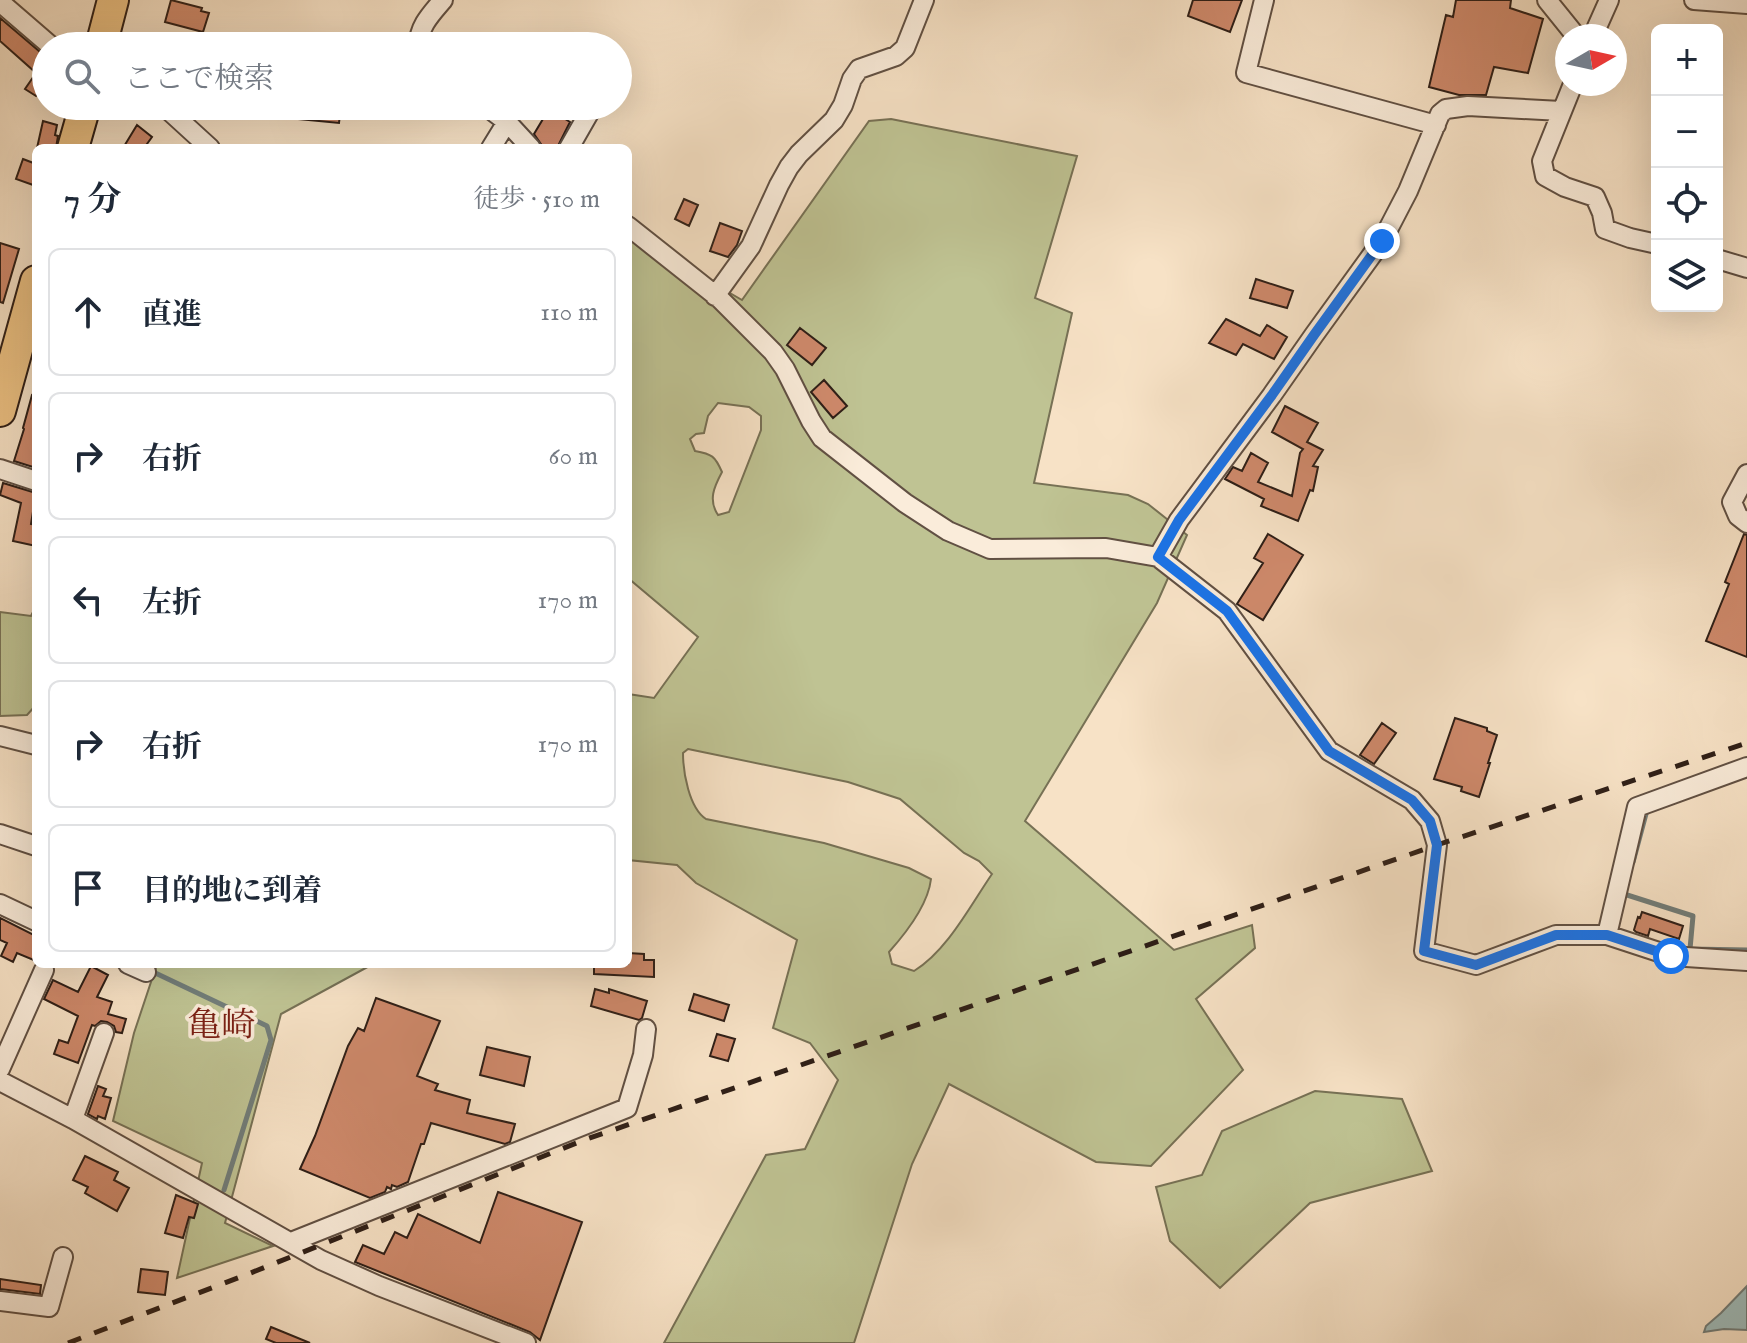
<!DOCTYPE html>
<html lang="ja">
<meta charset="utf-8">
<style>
:root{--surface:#fff;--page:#f6f6f7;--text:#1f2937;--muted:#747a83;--line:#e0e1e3}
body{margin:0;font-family:"IM FELL English","Noto Serif JP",serif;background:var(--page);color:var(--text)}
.controls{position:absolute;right:24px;top:24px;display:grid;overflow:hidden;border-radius:12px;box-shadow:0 8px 32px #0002}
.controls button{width:72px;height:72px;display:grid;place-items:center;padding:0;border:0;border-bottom:2px solid var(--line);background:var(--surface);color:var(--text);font:40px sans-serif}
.compass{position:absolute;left:1555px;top:24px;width:72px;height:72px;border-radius:50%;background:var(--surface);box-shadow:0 8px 32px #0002;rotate:81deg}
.stop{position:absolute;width:24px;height:24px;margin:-18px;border:6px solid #1a73e8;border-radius:50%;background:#fff}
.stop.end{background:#1a73e8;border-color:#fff;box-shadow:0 2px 8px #0008}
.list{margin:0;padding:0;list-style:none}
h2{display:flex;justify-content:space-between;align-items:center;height:104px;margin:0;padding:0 32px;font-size:34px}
h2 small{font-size:26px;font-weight:400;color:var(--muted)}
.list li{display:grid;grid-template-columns:52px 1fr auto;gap:24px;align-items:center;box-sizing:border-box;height:128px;margin:0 16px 16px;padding:0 16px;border:2px solid var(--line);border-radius:12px}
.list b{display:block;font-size:30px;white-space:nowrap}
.list em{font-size:26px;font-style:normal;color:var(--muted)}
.icon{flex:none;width:44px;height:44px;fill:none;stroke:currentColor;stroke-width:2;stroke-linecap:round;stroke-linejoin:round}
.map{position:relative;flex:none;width:1747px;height:1343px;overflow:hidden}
.search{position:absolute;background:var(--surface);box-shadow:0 8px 32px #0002;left:32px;top:32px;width:600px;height:88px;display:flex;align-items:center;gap:20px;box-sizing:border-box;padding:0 28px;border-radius:44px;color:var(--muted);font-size:30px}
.panel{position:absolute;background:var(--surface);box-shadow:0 8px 32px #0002;left:32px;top:144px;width:600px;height:824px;border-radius:12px}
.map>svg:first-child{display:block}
</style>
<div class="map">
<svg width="1747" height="1343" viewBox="0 0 1747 1343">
<rect width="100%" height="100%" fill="#f7e2c6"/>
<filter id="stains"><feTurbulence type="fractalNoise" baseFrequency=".0025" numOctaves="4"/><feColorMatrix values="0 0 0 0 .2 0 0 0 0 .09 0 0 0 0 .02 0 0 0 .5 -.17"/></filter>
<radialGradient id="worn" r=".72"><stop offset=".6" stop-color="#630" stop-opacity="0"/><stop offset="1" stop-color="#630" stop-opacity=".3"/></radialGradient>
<path fill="#bfc393" stroke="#777155" stroke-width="2" fill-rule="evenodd" d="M891 119 1077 156 1035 298 1072 313 1034 483 1128 495 1148 504 1187 535 1157 603 1025 821 1174 950 1252 925 1255 948 1196 999 1243 1070 1151 1166 1096 1162 949 1084 912 1164 854 1343H664L766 1155 805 1149 838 1080 810 1043 773 1028 797 940 696 883 677 865 628 860V694L654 698 698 637 628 578V234L742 300 869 121ZM718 403 749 407 761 416V430L729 512 718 515C708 500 714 487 722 472 715 456 712 454 695 451L690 439 696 434 704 433 708 416ZM688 749 848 782 900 799 964 853 979 861 992 874C970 906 947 951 914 971L892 964 889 952C906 933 928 905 931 879L909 868 824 843 706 819C689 808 683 772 683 753Z
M36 606V705L27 715 0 716V612L31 616Z
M157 964H373L281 1014 225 1223 273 1246 177 1278 202 1163 113 1121 134 1033Z
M1315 1091 1402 1099 1432 1171 1310 1203 1220 1288 1170 1241 1156 1187 1202 1175 1222 1131Z"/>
<path fill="#9fbcbb" stroke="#727d79" stroke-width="2" d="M1747 1286V1330L1724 1329 1704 1332 1706 1326 1721 1313Z"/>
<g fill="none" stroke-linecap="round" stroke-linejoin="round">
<path stroke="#727d79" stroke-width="5" d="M1633 862 1647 810
M1625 891 1624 894 1693 916 1690 949 1747 950
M149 970 267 1026 271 1040 224 1190"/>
</g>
<path fill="#ce896b" stroke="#2f1f17" stroke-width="2" d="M171 0 202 8 201 11 209 13 203 32 165 22Z
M1193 0H1242L1230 32 1188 16Z
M1456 0H1511L1510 8 1543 19 1528 73 1494 67 1486 95H1459L1429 87 1446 15 1453 17Z
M0 18 46 57V83L36 96 25 89 36 73 0 41Z
M300 106H341L339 123 299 119Z
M549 109 570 122 557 148 543 147 534 134Z
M43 121 57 125 55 135 58 136 56 148H37Z
M137 125 152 137 144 148H123Z
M23 159 36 164V186L16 179Z
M684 199 698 205 689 226 675 219Z
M720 223 742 231 737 245 728 257 710 251Z
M0 243 19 249 3 303 0 302Z
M1256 279 1293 291 1287 308 1250 298Z
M1226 319 1260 336 1267 325 1287 337 1274 359 1243 344 1236 355 1209 343Z
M800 328 826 348 812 365 787 345Z
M824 380 847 406 833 418 811 392Z
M32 395 36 396V468L14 461 24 429 23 428Z
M1285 406 1318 423 1307 442 1323 450 1313 466 1318 467 1313 491 1310 490 1298 521 1261 506 1264 499 1225 479 1233 467 1242 471 1251 453 1268 463 1258 482 1292 496 1300 453 1303 449 1272 432Z
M3 483 36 493 31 524 36 525V546L13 541 21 503 0 495Z
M1268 534 1303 555 1263 620 1237 604 1263 563 1254 558Z
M1744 534 1747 535V657L1706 641 1729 584 1725 582Z
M1455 718 1487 728V731L1497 735 1488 763H1490L1479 797 1461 791 1462 787 1434 779Z
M1382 723 1396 733 1374 764 1360 755Z
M1642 912 1683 926 1679 939 1650 929 1648 936 1636 932 1634 930 1638 917 1640 918Z
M0 918 36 936V961L17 953 13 962 1 956 7 943 0 940Z
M628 953 644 954V960H654V977L594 974V964H628Z
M91 966 108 975 97 997 112 1002 108 1014 126 1019 122 1033 116 1032 114 1026 107 1022 101 1021 95 1026 92 1025 78 1063 54 1054 59 1040 68 1043 78 1016 44 999 53 980 78 992Z
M595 989 609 993V989L647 1001 642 1018 639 1020 591 1006Z
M694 994 729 1005 724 1021 689 1010Z
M376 998 440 1021 417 1076 438 1084 435 1090 470 1100 467 1113 515 1124 510 1142 505 1144 431 1123 424 1144H421L408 1182 397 1187 392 1185 391 1189 387 1187 385 1192 370 1198 300 1169 315 1136 348 1046 358 1028 364 1031Z
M717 1034 735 1039 728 1061 710 1056Z
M487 1047 530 1057 524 1086 480 1075Z
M98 1086 106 1089 103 1096 111 1098 105 1119 98 1116 97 1119 88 1114Z
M85 1156 118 1172 114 1180 129 1188 117 1211 85 1193 88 1187 73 1180Z
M498 1192 582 1222 540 1340 530 1332 355 1262 363 1245 384 1254 395 1232 407 1238 418 1214 480 1243Z
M176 1195 198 1204 194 1218 189 1217 183 1238 165 1233Z
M141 1269 168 1272 165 1295 138 1292Z
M0 1279 41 1285 40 1294 0 1289Z
M271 1327 310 1343H276L266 1339Z"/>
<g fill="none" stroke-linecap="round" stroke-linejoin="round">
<g stroke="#615043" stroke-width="22">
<path id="minor" d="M1264 0 1246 73 1436 125
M1547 0 1576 36
M1694 0 1747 4
M0 2 51 46
M1593 36 1609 0
M419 46C418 27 431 14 443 0
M1573 84 1542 161 1545 176 1565 187 1595 197 1602 213 1605 229 1630 238 1657 244
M164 106 210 148
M486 106 507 122 531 148
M491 148 507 122
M569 148 593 106
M628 226 720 299 773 352 785 369 811 421 822 438 905 503 948 531 990 549 1106 548 1158 557 1227 611 1329 751 1412 800 1430 821 1437 845 1424 951 1476 965 1556 935H1607L1671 956 1747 961
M1717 259 1747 268
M715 296 751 246 779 185 789 167 799 154 834 120 843 105 852 79 859 69 896 56 905 48 924 0
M0 469 36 481
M1747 474 1732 502 1738 516 1747 523
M1158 557 1179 520 1272 395 1314 335 1382 241 1408 191 1440 114 1446 109 1468 106 1561 111
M0 736 36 745
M0 834 36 846
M0 904 36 921
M1607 935 1637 807 1747 767
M128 964 146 972
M0 1069 44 970
M0 1081 73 1119 321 1260 379 1286 526 1343
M73 1119 104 1033
M291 1242 627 1108 643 1055 646 1029
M0 1301 49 1307 63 1257"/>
</g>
<g stroke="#2f1f17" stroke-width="34">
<path id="trunk" d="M101 46 113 0
M73 148 85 106
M0 411 36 281"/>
</g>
<use href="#minor" stroke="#faecda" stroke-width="18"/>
<use href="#trunk" stroke="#ecc183" stroke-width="30"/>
<path stroke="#2f1f17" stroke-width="5" stroke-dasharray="14 14" stroke-linecap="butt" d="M68 1343 248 1274 584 1140 1437 845 1747 743"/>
</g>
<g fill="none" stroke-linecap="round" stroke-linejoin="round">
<path stroke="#1a73e8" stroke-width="10" d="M1382 241 1314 335 1272 395 1179 520 1158 557 1227 611 1329 751 1412 800 1430 821 1437 845 1424 951 1476 965 1556 935H1607L1671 956"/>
</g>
<g text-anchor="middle" stroke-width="7" stroke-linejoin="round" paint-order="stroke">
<g font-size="34" fill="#7a1f14" stroke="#faecda">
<text x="221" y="1036">亀崎</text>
</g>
</g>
<rect width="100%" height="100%" filter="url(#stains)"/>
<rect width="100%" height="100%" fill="url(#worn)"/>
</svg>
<div class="controls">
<button>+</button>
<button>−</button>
<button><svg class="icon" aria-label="locate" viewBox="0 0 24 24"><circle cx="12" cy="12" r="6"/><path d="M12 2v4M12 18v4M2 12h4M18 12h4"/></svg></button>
<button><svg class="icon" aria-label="layers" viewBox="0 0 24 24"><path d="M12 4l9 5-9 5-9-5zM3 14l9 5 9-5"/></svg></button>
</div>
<svg class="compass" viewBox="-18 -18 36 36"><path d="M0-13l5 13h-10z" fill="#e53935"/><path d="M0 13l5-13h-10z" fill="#747a83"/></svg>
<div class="stop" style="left:1671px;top:956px"></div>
<div class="stop end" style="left:1382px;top:241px"></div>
<div class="search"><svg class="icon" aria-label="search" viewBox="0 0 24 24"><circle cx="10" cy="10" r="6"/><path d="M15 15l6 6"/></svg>ここで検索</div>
<section class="panel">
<h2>7 分<small>徒歩 · 510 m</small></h2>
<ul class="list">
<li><svg class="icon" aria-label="ahead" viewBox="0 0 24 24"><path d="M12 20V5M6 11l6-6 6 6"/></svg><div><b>直進</b></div><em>110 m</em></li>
<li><svg class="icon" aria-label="right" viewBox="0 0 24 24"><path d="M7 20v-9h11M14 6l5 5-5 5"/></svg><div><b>右折</b></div><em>60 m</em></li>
<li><svg class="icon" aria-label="left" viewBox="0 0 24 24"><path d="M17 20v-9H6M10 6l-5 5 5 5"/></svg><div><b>左折</b></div><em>170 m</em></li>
<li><svg class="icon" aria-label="right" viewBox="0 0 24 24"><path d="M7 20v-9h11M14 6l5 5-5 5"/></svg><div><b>右折</b></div><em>170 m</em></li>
<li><svg class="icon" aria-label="arrive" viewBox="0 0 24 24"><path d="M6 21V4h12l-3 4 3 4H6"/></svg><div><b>目的地に到着</b></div></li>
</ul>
</section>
</div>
